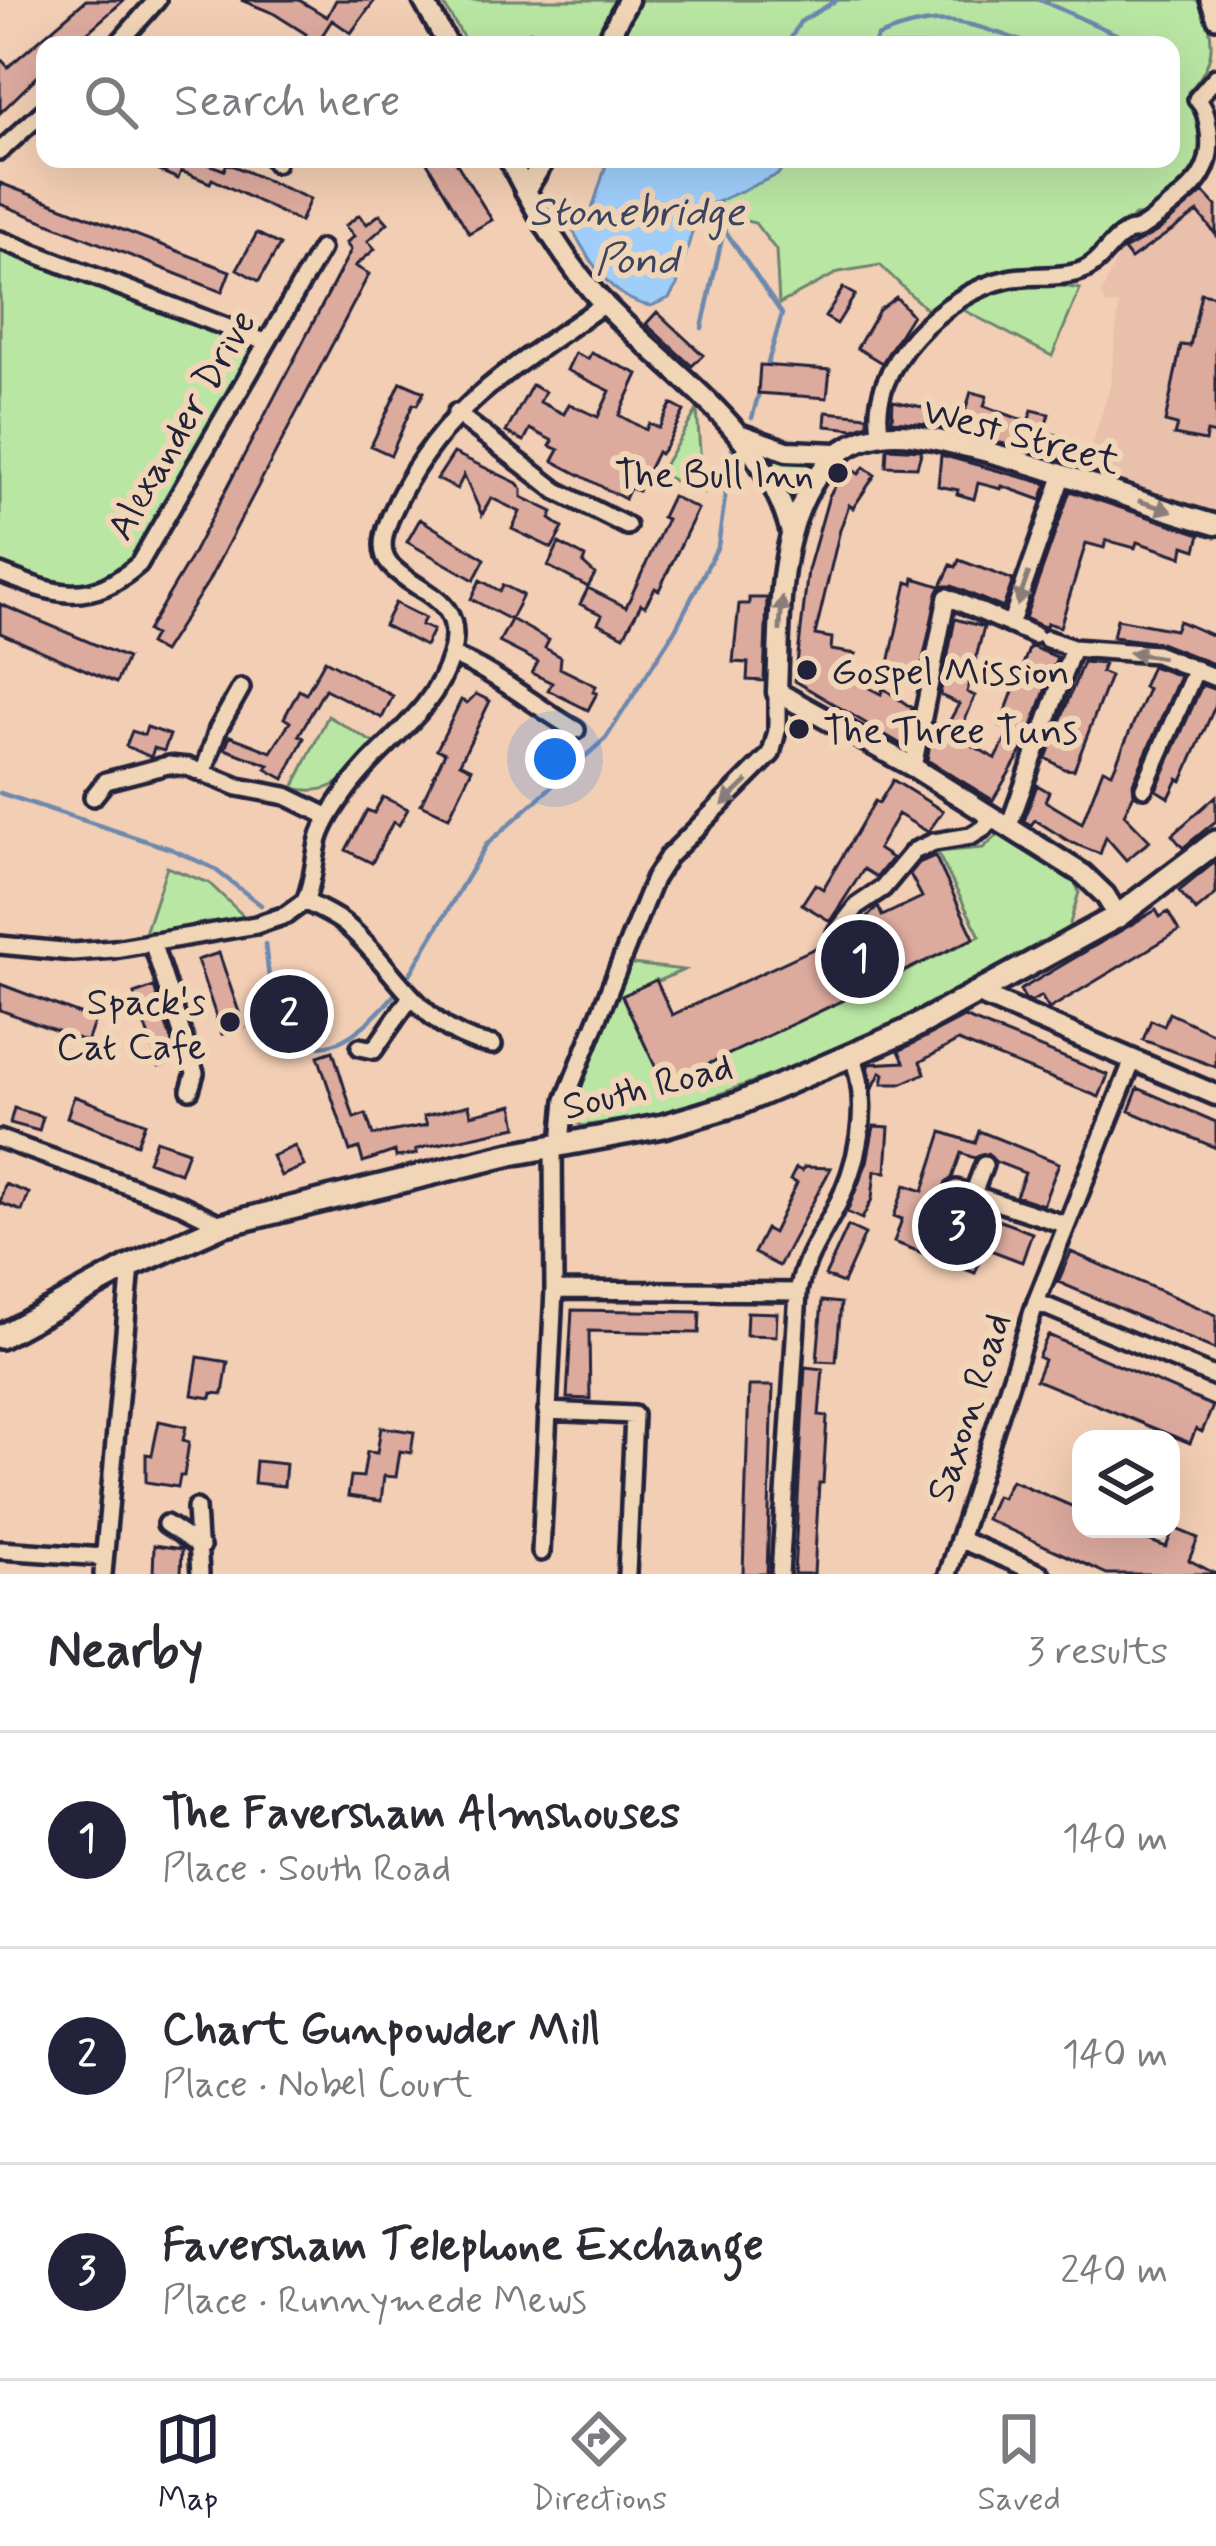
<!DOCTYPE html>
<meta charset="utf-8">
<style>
:root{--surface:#fff;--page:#f2f2f3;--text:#2b2b33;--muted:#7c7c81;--line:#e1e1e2;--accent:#22223b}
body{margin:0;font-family:Mynerve,sans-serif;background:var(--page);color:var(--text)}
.controls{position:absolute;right:36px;bottom:36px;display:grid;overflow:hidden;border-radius:24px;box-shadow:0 12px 48px #0002}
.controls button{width:108px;height:108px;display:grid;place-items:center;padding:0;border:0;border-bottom:3px solid var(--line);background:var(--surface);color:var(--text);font:60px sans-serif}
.you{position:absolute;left:555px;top:759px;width:42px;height:42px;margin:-30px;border:9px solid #fff;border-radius:50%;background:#1a73e8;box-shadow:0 0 0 18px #1a73e833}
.badge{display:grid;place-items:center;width:78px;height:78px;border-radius:50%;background:var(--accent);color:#fff;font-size:39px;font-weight:700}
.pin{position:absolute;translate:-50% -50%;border:6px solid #fff;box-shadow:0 3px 12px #0006}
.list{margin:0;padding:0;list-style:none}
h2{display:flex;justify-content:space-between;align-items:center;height:156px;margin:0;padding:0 48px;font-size:51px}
h2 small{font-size:39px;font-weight:400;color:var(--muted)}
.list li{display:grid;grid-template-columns:78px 1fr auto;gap:36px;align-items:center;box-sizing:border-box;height:216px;padding:0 48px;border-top:3px solid var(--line)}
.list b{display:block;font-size:45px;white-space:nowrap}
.list p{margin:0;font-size:39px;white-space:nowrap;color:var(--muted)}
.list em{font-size:39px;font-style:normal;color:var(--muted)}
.icon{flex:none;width:66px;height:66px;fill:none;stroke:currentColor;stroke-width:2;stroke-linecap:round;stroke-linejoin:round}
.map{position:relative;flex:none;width:1216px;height:1574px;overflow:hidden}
.search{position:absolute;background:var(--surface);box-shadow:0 12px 48px #0002;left:36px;right:36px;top:36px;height:132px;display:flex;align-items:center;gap:30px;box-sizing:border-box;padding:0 42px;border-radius:24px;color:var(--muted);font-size:45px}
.sheet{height:804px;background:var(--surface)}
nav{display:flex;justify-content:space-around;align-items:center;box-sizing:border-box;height:168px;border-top:3px solid var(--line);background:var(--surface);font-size:33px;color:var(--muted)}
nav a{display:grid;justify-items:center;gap:6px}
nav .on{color:var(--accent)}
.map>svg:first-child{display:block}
</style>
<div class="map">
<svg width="1216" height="1574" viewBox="0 0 1216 1574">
<rect width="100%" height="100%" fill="#f2ceb4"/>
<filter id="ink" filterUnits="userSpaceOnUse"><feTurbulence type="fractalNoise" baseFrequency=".00833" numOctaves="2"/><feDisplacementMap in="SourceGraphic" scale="24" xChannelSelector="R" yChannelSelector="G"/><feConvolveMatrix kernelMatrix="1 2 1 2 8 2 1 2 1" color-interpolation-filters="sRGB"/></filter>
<g filter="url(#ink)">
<path fill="#e8c0ab" d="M1201 189 1216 206V513L1085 468 1110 387 1119 304H1106L1101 295 1122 246 1141 237Z"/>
<path fill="#bae6a3" stroke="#6e846f" stroke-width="3" d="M441 0H620L594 45H565L530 31 521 45H468Z
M642 0H1202C1216 42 1216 63 1188 92 1189 106 1197 110 1201 122 1206 139 1203 160 1200 178L1143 216H1135C1120 232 1098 256 1076 262 1014 280 986 263 928 311L880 265 839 272 779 304 776 250 755 223 723 216 719 204 722 198 777 175 791 159H1171V45H614L632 11Z
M0 240 265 342 139 564 82 593 0 573Z
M1046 283 1080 289 1052 356 954 305 971 304 994 290Z
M697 410 703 493 659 474Z
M766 452 803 459 816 467 790 509Z
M328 716 379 746C349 774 336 798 293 788Z
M1004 830 1071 873 1079 892 1069 927 901 1027 668 1113 582 1126 573 1120 571 1109 623 963 684 970 622 996 664 1085 980 936 937 852 983 848Z
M167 867 209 883 252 924 141 945Z"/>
<path fill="#9fcefb" stroke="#6d89ae" stroke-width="3" d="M608 159H791L777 175 712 204H700L677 285 669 298 651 306C611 300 588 259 570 225L592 209Z"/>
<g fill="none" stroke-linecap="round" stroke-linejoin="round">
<path stroke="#6d89ae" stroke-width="4.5" d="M1040 0 1127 39
M787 45 800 22 837 0
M874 45 877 37C943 9 969 23 1033 45
M887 159H895
M724 229 782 314 767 366
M702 328 724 229 712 204
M752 418 760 389
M0 793 171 849 213 868 261 905
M265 944 270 986 276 1000
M410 974 486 845 606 738 675 630 718 546 732 449
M287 1031C296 1036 304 1043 313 1045 343 1052 378 1014 395 994"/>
</g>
<path fill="#ddaa9e" stroke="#22223b" stroke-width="3" d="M86 0H124L73 45H45V69L0 113V58L8 67Z
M241 0H299L327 17 336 0H375L351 33 332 20 316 45 303 39 306 34 273 13Z
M132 159H196L224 170 227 163 310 199 300 222 212 179 210 183 181 171 178 179Z
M425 159H454L492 220 469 233Z
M0 183 230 271 222 292 0 204Z
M1203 192 1216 206V235L1198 212 1131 259 1124 250 1158 231Z
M380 214 388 223 368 241 375 249 355 266 369 274 208 582 163 652 149 644 154 635 147 631 190 559 351 250 346 243 354 236 345 226 359 215 367 224Z
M257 233 280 245 259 281 237 269Z
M843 288 855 295 837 324 825 317Z
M1201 293 1216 296V434L1207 432 1205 441 1174 435 1177 425 1165 422 1181 345 1190 346Z
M896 297 912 315 882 363 857 348 879 310Z
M657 312 703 355 692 366 646 324Z
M575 353 588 359 591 353 638 374 619 415 646 430 649 423 659 428 671 404 684 411 666 446 660 454 657 452 638 491 630 488 625 499 553 461 559 450 550 446 553 441 530 429 524 441 506 432 532 385 545 392 540 402 564 414 569 404 598 417 610 391 567 370Z
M760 365 830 370 827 398 758 393Z
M401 382 424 392 417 405 413 404 391 455 371 446Z
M971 392 987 396 984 406 1028 422 1032 410 1049 414 1044 431 1071 440 1065 461 943 428 945 411 965 412Z
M893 401 932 409 928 424 892 421Z
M826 412 868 416V424L854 429 825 426Z
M887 448 922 450 917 467 886 466Z
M454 453 517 483 522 489V497L553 512 550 519 563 528 552 548 512 529 520 512 491 498 482 515 464 475 457 489 437 479Z
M941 455 1047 484 1041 500 1002 486 1001 489 978 483 974 499 957 494 958 490 938 486Z
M848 467 859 474 864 467 875 475 853 508 849 505 840 530 815 635 832 638 831 650 856 654 850 664 854 667 850 678 881 694 883 688 912 708 904 746 795 681 808 570 829 496Z
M1070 491 1200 534 1196 550 1184 546 1182 557 1137 542 1135 548 1106 540 1104 548 1086 543 1060 627 1047 623 1046 627 1042 626 1025 618Z
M672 496 698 509 659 590 655 588 645 606 641 604 624 636 598 623 602 615 580 604 588 588 626 607 667 519 662 517Z
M420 519 485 559 474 580 407 542Z
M559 543 585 557 583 563 595 574 588 587 548 566Z
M959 560 1013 580 1003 608 952 586H941L951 565 956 567Z
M914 578 940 586 917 685 887 672 907 582 913 584Z
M480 580 500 591 503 585 523 595 511 619 549 640 545 648 561 657 560 668 596 686 593 692 597 693 588 710 548 690 552 683 532 673 538 662 499 642 511 620 471 599Z
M749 598H767L764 681 747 680 748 663 733 662 739 604H749Z
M395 603 425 618 421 625 433 630 425 646 384 625Z
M0 604 127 658 116 683 0 633Z
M955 619 984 627 967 692 975 696 958 737 996 759 1010 730 1000 726 1030 646 1057 657 1025 746 993 800 927 760 934 724 944 731 959 704 940 695Z
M1117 619 1175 630 1179 621 1216 637V665L1160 643 1113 637Z
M325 660 393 696 382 718 325 689 299 735 304 738 284 779 266 769 269 765 225 749 230 736 271 752 290 722 284 718 299 690 306 694Z
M1083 662 1104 664 1101 672 1110 676 1074 770 1064 769 1046 758Z
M1152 666 1180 676 1133 783 1134 794 1124 814 1150 841 1126 860 1106 837 1100 854 1070 842 1035 820 1031 825 1024 821 1037 785 1049 792 1045 801 1082 823 1103 769 1112 773 1148 689 1143 687Z
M1202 685 1216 690V704L1182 781 1178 779 1169 798 1156 790Z
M476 694 490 701 460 763 472 769 449 817 421 804 445 753 437 749 451 721 461 700 467 703Z
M147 727 170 735 164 751 154 748 151 757 126 746 132 731 144 735Z
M893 780 943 811 928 832 898 814 878 849 892 858 877 877 864 869 830 921 802 904 815 884 823 889 875 801 879 803Z
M1216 796V821L1183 848 1172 835Z
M383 797 408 809 399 825 393 822 372 863 346 850 367 810 374 813Z
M935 856 974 938 664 1085 622 996 656 980 672 1015 828 942 842 944 878 906 882 916 922 897 910 874 919 863Z
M1216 861V894L1196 911 1179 891Z
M1156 910 1160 917 1168 912 1179 931 1049 1009 1041 996 1031 1002 1025 999 1020 990Z
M219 953 244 1027 222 1034 197 960Z
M0 984 95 1020 87 1042 0 1010Z
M154 987 178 1061 159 1067 134 994Z
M1169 1013 1216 1035V1067L1143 1040 1151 1020 1164 1026Z
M964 1017 1108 1075 1099 1097 958 1041 920 1062 925 1073 900 1084H882L884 1074 881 1072 872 1089 868 1064 904 1062 899 1051Z
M333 1051 354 1118 366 1114 373 1135 427 1125 424 1116 469 1105 471 1115 513 1105 517 1127 425 1147 416 1150 417 1154 396 1157 395 1151 363 1162 359 1148 350 1151 318 1056Z
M1138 1088 1216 1122V1148L1129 1111Z
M74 1096 145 1123 137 1144 67 1117Z
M14 1108 43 1117 39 1131 10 1123Z
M874 1126 889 1127 886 1172 875 1171 872 1199 862 1219 847 1212 867 1162Z
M979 1131 1059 1163 1043 1205 1016 1196 1025 1173 996 1162 987 1154 974 1158 961 1153 952 1178 945 1184V1200L1032 1233 1022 1262 985 1248 975 1273 894 1242 902 1219 894 1216 905 1185 923 1191 942 1132 975 1143Z
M156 1140 188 1151 180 1173 148 1161Z
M295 1146 304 1166 281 1176 272 1156Z
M804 1167 831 1168 779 1266 754 1253 766 1229 773 1233 797 1183 790 1180 796 1168 802 1171Z
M5 1184 29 1193 22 1211 0 1203Z
M848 1226 865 1234 843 1283 825 1276Z
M1071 1252 1216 1315V1350L1058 1282Z
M822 1301 841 1303 836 1362 817 1361Z
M572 1310 700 1312 699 1333 589 1331 590 1399 567 1398Z
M747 1312 777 1313 776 1336 746 1335Z
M1048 1335 1213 1406 1202 1432 1196 1429 1190 1443 1036 1380 1044 1360 1038 1357Z
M198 1357 228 1362 223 1394 212 1393 211 1398 192 1395Z
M805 1367 823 1369 819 1415 827 1416 823 1483H819L814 1574H794Z
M749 1386H773L767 1574H743Z
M159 1421 186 1427 183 1440 189 1442 184 1476H180L178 1487 146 1482V1454L152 1455Z
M381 1427 414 1432 411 1453 400 1451 396 1477 384 1476 381 1501 348 1496 351 1476 363 1477 367 1452 377 1453Z
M256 1461 286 1464 284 1486 254 1483Z
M1011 1480 1081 1510V1529H1120L1166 1547 1174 1528 1198 1538 1189 1560 1216 1574H1107L986 1519 996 1496 1002 1498Z
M154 1545 182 1549 181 1574H153Z"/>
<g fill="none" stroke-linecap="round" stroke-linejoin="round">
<g stroke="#22223b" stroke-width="24">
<path id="minor" d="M1209 0 1216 19
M117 45 157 0
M0 151 45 110
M273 159 276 163
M0 240 265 342
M456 413 557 491 627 526
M881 435C864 367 946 292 1008 279 1031 274 1060 279 1081 271 1099 265 1108 245 1123 235 1133 228 1128 234 1139 229 1150 224 1159 214 1169 207 1196 186 1214 169 1209 132 1207 118 1206 109 1197 99L1216 77
M0 573C56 595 89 608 139 564L321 249
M1010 625 1063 474
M1047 639 1073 648 1156 654 1216 678
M451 655C496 672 534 706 576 730
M913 767 947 597 1034 635
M204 771 218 729 241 688
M1144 788 1196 669
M93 797 106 781 168 765 188 767 238 787 286 796 329 817
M1009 826 1073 648
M305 901C318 909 335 915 346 925 394 965 425 1037 493 1045
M836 933 858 905 883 888 914 851 934 842 971 836 984 828 993 816
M152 942 195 1073 190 1090
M0 945 73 952 114 949 256 925 286 915 305 901C314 881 314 859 319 839 324 822 336 805 346 791 381 741 432 718 451 655 467 598 418 595 390 565 377 550 385 529 392 513 438 408 515 367 604 304
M360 1047 374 1050 410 998
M0 1139 182 1205 222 1225
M561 1143 565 1100 654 879 668 857 771 754 777 731V692
M956 1189 1067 1225
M973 1194 984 1165
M554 1290 798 1292
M1036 1302 1216 1377
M547 1411 634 1415 627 1574
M196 1508 200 1574
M166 1524 201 1547
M959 1539 1041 1574
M0 1550 104 1557
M541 1552 554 1290 553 1144
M103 1574 131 1266
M780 1574 798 1292C803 1263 819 1239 833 1213 858 1167 872 1105 852 1055
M948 1574 1036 1302 1133 1060"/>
</g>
<g stroke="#22223b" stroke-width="27">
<path id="tertiary" d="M423 0 448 45
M605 45 628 0
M509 159C536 211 565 264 606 306 675 377 765 432 791 533
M525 191 545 159
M742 435 787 451 837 453
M1118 916 1105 895 1083 874 913 767 777 692C780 625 776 545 811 486 827 458 850 440 882 435 906 431 932 439 954 444 1044 463 1128 500 1216 525
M976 993 1216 1095"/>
</g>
<g stroke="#22223b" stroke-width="30">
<path id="secondary" d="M0 1337 131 1266 222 1225 511 1154 663 1126 738 1104 905 1032 1118 916 1216 842"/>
</g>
<use href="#minor" stroke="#f0d5b7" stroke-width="15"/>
<use href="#tertiary" stroke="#f0d5b7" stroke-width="18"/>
<use href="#secondary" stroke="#f0d5b7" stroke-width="21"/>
</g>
<defs><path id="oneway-solid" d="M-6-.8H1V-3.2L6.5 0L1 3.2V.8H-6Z" transform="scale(3)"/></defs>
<g fill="#897c79">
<use href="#oneway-solid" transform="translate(1155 506) rotate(18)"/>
<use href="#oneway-solid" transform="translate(1023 589) rotate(109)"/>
<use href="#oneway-solid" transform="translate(781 614) rotate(-86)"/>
<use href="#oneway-solid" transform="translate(1146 655) rotate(-171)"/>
<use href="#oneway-solid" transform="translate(735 793) rotate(136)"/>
</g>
</g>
<g fill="#22223b" stroke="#f0d5b7" stroke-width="4.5">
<circle cx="838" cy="473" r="12"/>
<circle cx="807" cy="670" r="12"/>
<circle cx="799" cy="729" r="12"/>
<circle cx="230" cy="1022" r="12"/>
</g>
<g text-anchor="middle" stroke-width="12" stroke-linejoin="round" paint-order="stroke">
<g font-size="39" fill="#22223b" stroke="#f0d5b7">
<text transform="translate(180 424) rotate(-60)" y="14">Alexander Drive</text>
<text transform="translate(1022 434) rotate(15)" y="14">West Street</text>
<text transform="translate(647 1085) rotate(-14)" y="14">South Road</text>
<text transform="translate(967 1407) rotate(-72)" y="14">Saxon Road</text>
</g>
<g font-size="39" fill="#22223b" stroke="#f0d5b7" text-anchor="end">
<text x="814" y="487">The Bull Inn</text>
<text x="831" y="684" text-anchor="start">Gospel Mission</text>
<text x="823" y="743" text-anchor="start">The Three Tuns</text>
<text x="206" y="1014">Spack's<tspan x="206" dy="45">Cat Cafe</tspan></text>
</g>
<g font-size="42" font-style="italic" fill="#3b4461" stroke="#f0d5b7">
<text x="637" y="225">Stonebridge<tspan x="637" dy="48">Pond</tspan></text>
</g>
</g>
</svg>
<div class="controls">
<button><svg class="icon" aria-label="layers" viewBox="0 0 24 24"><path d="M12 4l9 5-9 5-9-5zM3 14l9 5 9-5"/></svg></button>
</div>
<div class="you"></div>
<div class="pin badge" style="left:860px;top:959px">1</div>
<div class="pin badge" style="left:289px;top:1014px">2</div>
<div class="pin badge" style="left:957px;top:1226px">3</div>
<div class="search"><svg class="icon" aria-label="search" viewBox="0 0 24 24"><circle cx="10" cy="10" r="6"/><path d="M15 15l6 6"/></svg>Search here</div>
</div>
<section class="sheet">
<h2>Nearby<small>3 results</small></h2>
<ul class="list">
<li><span class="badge">1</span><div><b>The Faversham Almshouses</b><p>Place · South Road</p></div><em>140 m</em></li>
<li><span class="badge">2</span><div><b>Chart Gunpowder Mill</b><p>Place · Nobel Court</p></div><em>140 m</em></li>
<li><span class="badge">3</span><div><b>Faversham Telephone Exchange</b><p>Place · Runnymede Mews</p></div><em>240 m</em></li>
</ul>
</section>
<nav>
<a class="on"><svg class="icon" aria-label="map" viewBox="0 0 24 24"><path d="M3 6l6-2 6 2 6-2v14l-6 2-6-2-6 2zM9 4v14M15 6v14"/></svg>Map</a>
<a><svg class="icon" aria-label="directions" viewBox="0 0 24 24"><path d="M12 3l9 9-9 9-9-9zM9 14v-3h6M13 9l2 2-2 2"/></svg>Directions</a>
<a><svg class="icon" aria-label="saved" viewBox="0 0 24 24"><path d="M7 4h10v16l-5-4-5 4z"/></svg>Saved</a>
</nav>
